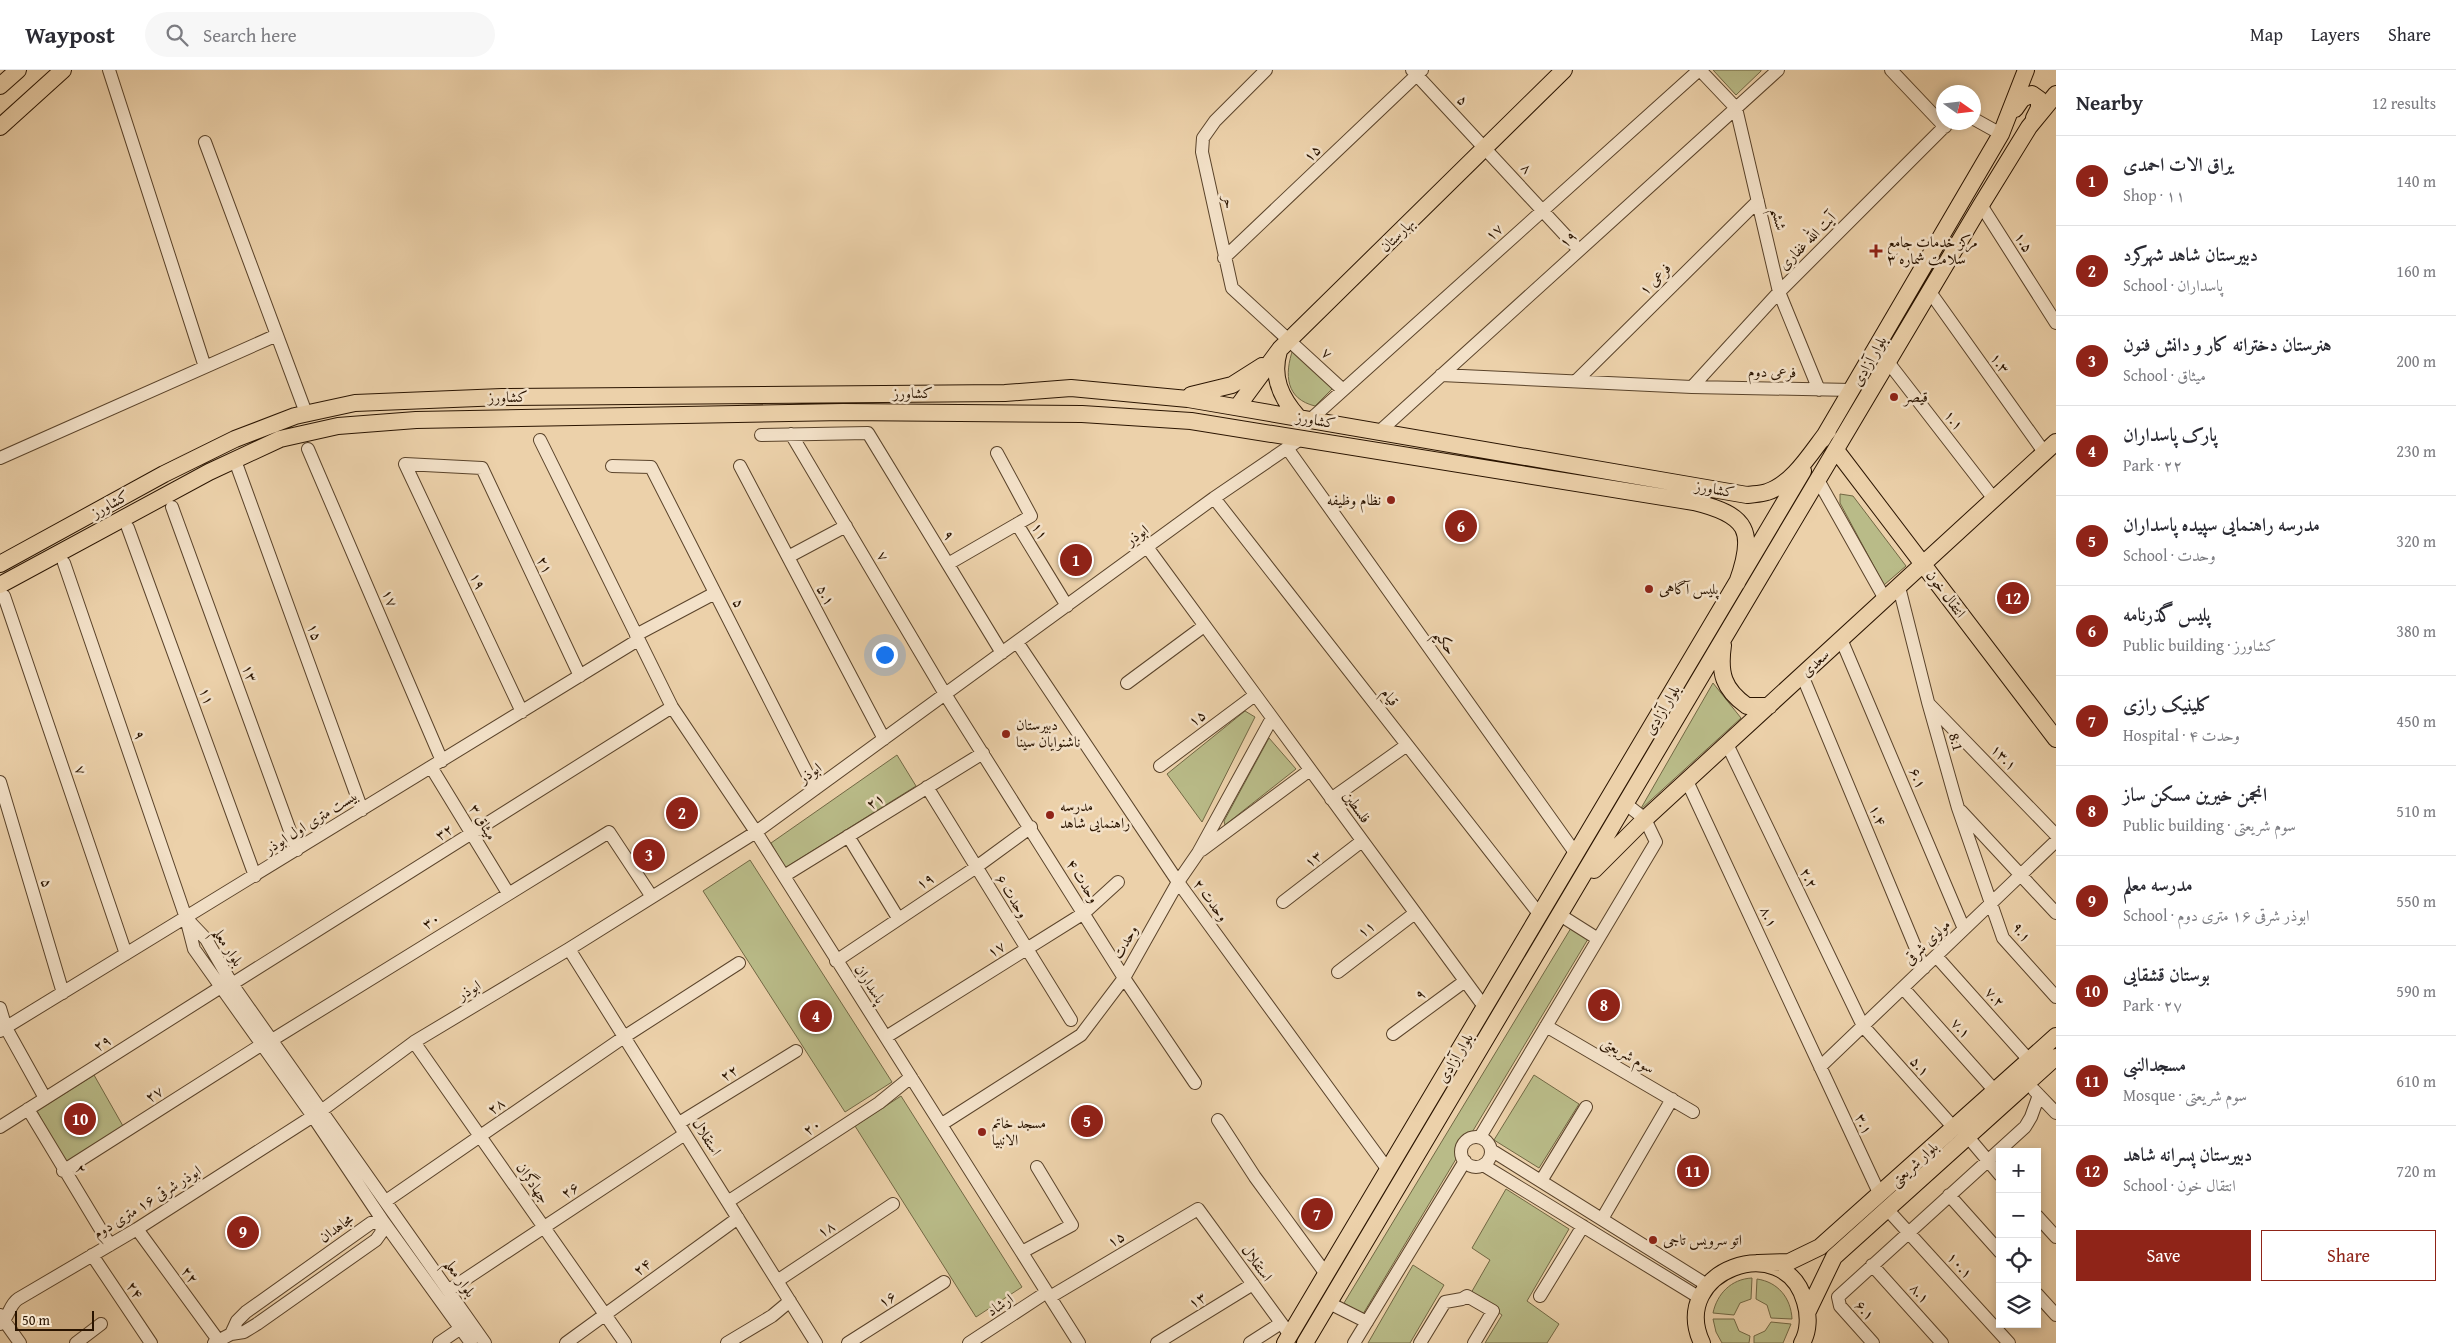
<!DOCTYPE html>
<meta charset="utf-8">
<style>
:root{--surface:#fff;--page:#f7f7f7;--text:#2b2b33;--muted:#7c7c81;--line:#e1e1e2;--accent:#8f2418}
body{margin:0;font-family:"Gentium Book Plus",Amiri,serif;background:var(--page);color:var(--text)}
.controls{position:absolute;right:15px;bottom:15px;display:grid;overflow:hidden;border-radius:0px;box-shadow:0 2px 8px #0003}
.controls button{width:45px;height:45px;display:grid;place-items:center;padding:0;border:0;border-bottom:1px solid var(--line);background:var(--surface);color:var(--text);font:25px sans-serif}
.compass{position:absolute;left:1936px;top:15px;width:45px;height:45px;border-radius:50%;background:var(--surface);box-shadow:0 2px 8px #0003;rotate:104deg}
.scale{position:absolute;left:15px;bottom:12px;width:79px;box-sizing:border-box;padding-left:5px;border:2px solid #2a1400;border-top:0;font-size:14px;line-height:18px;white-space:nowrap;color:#2a1400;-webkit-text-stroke:4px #f3e1c8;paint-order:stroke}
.you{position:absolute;left:884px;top:584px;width:18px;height:18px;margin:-12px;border:4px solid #fff;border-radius:50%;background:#1a73e8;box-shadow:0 0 0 8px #1a73e833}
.badge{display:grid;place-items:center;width:32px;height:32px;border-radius:50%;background:var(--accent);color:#fff;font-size:16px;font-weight:700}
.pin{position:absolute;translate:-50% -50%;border:2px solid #fff;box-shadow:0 1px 5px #0006}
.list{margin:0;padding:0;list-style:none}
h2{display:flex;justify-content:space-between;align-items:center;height:65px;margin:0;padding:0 20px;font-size:21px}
h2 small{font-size:16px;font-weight:400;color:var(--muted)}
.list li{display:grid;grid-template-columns:32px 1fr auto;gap:15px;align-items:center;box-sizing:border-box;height:90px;padding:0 20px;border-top:1px solid var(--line)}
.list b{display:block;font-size:19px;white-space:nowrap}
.list p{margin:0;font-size:16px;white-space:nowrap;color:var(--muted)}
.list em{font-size:16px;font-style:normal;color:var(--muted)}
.actions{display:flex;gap:10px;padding:15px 20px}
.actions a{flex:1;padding:11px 0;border:1px solid var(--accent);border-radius:0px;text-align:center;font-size:18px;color:var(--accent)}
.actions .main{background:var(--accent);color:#fff}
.icon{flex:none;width:28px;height:28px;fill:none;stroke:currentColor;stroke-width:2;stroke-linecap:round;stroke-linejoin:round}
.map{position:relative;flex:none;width:2056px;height:1273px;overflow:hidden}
header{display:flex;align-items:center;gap:30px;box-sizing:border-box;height:70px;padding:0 25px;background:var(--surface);border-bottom:1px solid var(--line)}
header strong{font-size:24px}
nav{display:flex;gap:28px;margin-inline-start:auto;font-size:18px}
.search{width:350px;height:45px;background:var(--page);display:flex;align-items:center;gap:12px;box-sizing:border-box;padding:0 18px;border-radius:28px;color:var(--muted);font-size:19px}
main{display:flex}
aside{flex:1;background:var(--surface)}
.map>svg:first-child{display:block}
</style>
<header>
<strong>Waypost</strong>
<div class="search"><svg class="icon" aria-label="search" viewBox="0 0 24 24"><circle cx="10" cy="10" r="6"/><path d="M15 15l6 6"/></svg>Search here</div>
<nav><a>Map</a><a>Layers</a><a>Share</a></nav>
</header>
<main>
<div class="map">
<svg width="2056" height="1273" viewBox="0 0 2056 1273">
<rect width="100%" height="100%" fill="#ecd1aa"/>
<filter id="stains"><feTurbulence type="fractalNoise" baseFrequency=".004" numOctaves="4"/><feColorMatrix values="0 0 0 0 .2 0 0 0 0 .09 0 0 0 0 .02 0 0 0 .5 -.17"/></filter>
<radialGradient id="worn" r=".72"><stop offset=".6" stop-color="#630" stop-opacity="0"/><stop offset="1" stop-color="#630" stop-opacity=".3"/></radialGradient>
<path fill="#b9bb88" stroke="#726844" d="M1713 0H1761V1L1736 25Z
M1293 279 1334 317 1315 336C1286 329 1284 305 1293 279Z
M1840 424 1853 426 1906 496 1884 515 1840 433Z
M1713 613 1741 648 1640 740Z
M1245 641 1255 647 1202 752 1167 704Z
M1269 668 1296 699 1225 755 1224 751Z
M897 685 916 716 785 798 771 773Z
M750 790 892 1012 845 1042 703 821Z
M1571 858 1588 869 1363 1244 1344 1233Z
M94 1005 123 1056 65 1093 37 1041Z
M1534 1005 1579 1034 1539 1098 1494 1070Z
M901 1026 1022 1217 976 1247 855 1056Z
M1506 1119 1569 1159 1527 1231 1559 1254 1547 1273H1485L1502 1245 1471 1223 1490 1190 1472 1178Z
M1413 1195 1444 1215 1410 1273H1368Z
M1752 1208 1751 1229 1740 1233 1734 1245 1713 1243C1717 1224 1731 1209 1752 1208Z
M1757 1209C1778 1212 1791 1228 1792 1249L1771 1248 1767 1235 1756 1229Z
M1713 1249H1734L1739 1261 1750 1266 1749 1273H1722L1716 1262Z
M1771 1252 1791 1254 1783 1273H1754V1266L1765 1261Z"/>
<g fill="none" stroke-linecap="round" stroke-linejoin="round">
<g stroke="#5a432a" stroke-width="14">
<path id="minor" d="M109 0 205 297
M1266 0 1215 51 1203 68 1202 82 1232 218 1343 320
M1412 0 1579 180
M1700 0 1736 38 1779 222 1819 320
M1891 0 1945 57
M1974 49 2001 64
M205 72 306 343
M1981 135 2056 253
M1224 188 1422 0
M1930 222 2044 382
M1888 292 1994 429
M1441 305 1692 317 1852 320
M1576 311 1758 131
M1692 317 1779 222 1949 52
M1311 349 1699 0
M1380 361 1778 0
M791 364 945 624 1124 908 1195 1013
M761 365 868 363 1002 583
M540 370 672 637 756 762 1079 1273
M1287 378 1576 784
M308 379 442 691
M0 388 277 265
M237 396 362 740
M612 396 651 397 815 719
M740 396 884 669
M1818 410 1885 529
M1214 428 1540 845
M172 437 297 780
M1017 454 1067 536
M128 458 255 806
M1147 477 1485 938
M788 487 846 456
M64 493 186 848
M948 494 1031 446 997 383
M1899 517 1928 632 1958 738 2003 868 2056 927
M4 526 126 884
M636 565 715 523
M1841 569 1964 859
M1017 572 1178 812 1388 1100
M1802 605 1924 898
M1127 613 1204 556
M1929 634 2056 765
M522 642 405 394 482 398 580 606
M1727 674 1863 956 1954 1058
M1160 696 1255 625
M431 697 508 823
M1687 711 1880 1125
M0 712 63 923
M927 717 1071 950
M1331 729 1407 675
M1961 741 2056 843
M848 766 898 848
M1202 780 1310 700
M784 806 983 683
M1283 832 1362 771
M1560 845 1598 869
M569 879 816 1273
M1936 886 2029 990
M836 891 975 798 1031 757
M1338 902 1415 843
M232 914 672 637
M1903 918 1995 1021
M0 938 6 958 45 1028
M1546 956 1693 1042
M0 961 638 570
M1393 964 1465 911
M886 967 1084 843 1118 812
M272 970 609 762 652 827
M414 972 625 1273
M1820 997 2056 771
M2034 1020 2056 1043
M28 1039 110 1175
M1218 1050 1255 1107 1326 1204
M679 1053 796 981
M942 1054 1081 965 1124 908 1178 812 1198 783 1272 648
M0 1057 221 917
M1480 1067 1656 772 1645 749 1626 734
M1968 1067 2000 1105
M1461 1082a15 15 0 1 1 30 0a15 15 0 1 1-30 0Z
M1491 1080 1707 1215
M1483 1095 1700 1228
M63 1101 261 975
M1541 1111 1586 1037
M1949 1125 2000 1182
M386 1131 624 967 739 893
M729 1131 879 1033 911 1007
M1887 1139 2009 1273
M2037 1146 2056 1167
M1602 1149 1672 1029
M137 1159 218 1270
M1022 1182 1072 1155 1037 1097
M92 1185 151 1273
M1872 1195 1942 1273
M777 1211 893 1134
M449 1220 685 1064
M2037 1224 2056 1245
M1540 1226 1583 1156
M1050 1227 1198 1139 1290 1265
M1329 1233 1367 1252
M0 1245 20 1273
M0 1254C9 1248 9 1235 18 1229L137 1159 321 1041 414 972 569 879 756 762 1214 428 1302 368
M231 1264 237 1251 246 1242 371 1153 383 1151
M76 1273 101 1254
M214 1273 231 1264 244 1262 257 1254 376 1170 381 1163 383 1151
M439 1273 461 1258
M471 1273 383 1151 312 1045 194 879 186 848 206 869 232 914 485 1273
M566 1273 738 1148
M727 1273 772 1246 790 1231
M848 1273 944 1212
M969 1273 1047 1222
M1157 1273 1253 1214
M1250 1273 1281 1253
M1354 1273 1465 1091
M1420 1273 1445 1232 1462 1229 1467 1226 1493 1241 1474 1273
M1873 1273 1840 1236 1838 1227 2025 1057 2031 1047 2039 1025"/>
</g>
<g stroke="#2a1400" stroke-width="18">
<path id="major" d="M0 16 18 0
M2015 39 2022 29 2032 24 2039 29V38L2034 48
M0 57 63 0
M1279 281C1271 307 1281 328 1298 347
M1191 325 1232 315 1262 296
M1238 336 1280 279 1564 0
M1822 370 2001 64 2026 0
M1836 380 2056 669
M0 494 164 404 235 369 295 346 355 333 502 327 1005 323 1071 318 1188 329 1747 425C1754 424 1761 424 1767 422 1793 414 1812 381 1828 361
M0 515 209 402 280 369 338 356 416 350 843 342 1082 344 1191 351 1694 432C1748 445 1756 461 1737 513
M1723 575C1719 603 1723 619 1747 636H1769
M1594 800 1645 749 2056 372
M1758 1193 1789 1192 1820 1177 2056 966
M1808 1241 1834 1187 2056 987
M1285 1273 1803 401
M1305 1273 1981 135 2029 57 2056 24
M1702 1273C1668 1201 1785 1158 1805 1232 1809 1245 1809 1261 1802 1273"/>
</g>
<use href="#minor" stroke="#f3e1c8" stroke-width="12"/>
<use href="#major" stroke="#ecd1aa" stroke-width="16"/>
</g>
<g fill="#8f2418" stroke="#f3e1c8" stroke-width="2">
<path d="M1873.5 173.5h5v5h5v5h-5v5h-5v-5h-5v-5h5z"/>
<circle cx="1894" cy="327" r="5"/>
<circle cx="1391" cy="430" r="5"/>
<circle cx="1649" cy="519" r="5"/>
<circle cx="1006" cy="664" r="5"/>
<circle cx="1050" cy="745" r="5"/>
<circle cx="982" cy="1062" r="5"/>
<circle cx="1653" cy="1170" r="5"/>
</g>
<g text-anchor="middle" stroke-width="5" stroke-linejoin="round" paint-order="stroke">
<g font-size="15" fill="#2a1400" stroke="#f3e1c8">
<text transform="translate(1463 30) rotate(46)" y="5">۵</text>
<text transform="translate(1312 83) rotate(-44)" y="5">۱۵</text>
<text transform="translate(1527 98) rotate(47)" y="5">۸</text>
<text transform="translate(1229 132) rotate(78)" y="5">حر</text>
<text transform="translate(1779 149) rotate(77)" y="5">ششم</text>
<text transform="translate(1494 162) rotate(-42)" y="5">۱۷</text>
<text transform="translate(1397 165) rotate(-44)" y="5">بهارستان</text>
<text transform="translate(1568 169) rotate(-42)" y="5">۱۹</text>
<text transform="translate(1807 171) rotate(-45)" y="5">آیت الله غفاری</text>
<text transform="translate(2024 172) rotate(58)" y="5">۱.۵</text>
<text transform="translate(1655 209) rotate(-45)" y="5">فرعی ۱</text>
<text transform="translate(1327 283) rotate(43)" y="5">۷</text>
<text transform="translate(1869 291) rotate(-60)" y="5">بلوار آزادی</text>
<text transform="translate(2000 293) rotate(54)" y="5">۱.۳</text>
<text transform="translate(1772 302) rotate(1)" y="5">فرعی دوم</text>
<text x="913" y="328">کشاورز</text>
<text transform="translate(508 327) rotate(-1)" y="5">کشاورز</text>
<text transform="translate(1316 350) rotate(10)" y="5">کشاورز</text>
<text transform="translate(1954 350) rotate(52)" y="5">۱.۱</text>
<text transform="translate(1715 419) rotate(10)" y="5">کشاورز</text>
<text transform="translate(110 434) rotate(-29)" y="5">کشاورز</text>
<text transform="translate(1040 461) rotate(59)" y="5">۱۱</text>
<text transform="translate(949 465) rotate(58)" y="5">۹</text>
<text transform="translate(1137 465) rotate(-36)" y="5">ابوذر</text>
<text transform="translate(883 486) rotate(59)" y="5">۷</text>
<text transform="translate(545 495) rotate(65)" y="5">۲۱</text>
<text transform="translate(478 511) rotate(65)" y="5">۱۹</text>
<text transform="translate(1946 524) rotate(53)" y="5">انتقال خون</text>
<text transform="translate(826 525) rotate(62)" y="5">۵.۱</text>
<text transform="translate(390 528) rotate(67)" y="5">۱۷</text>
<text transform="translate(739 533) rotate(63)" y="5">۵</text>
<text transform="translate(315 562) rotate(70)" y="5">۱۵</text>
<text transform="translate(1445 572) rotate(55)" y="5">حکیم</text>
<text transform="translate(1815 593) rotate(-43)" y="5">سعدی</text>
<text transform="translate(250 603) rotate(70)" y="5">۱۳</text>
<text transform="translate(207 626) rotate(70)" y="5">۱۱</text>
<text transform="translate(1390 627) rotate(52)" y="5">قیام</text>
<text transform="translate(1662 640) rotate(-59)" y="5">بلوار آزادی</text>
<text transform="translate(1197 648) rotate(-37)" y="5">۱۵</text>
<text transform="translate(140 665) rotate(71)" y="5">۹</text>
<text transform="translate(1956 672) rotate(74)" y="5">8.1</text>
<text transform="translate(2004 687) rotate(46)" y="5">۱۳.۱</text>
<text transform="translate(81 700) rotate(71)" y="5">۷</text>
<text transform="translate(810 703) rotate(-36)" y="5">ابوذر</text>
<text transform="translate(1918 708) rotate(67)" y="5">۶.۱</text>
<text transform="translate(875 731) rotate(-32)" y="5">۲۱</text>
<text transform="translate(1357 737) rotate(54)" y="5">فلسطین</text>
<text transform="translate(1878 745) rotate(67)" y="5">۱.۴</text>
<text transform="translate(311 752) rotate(-32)" y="5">بیست متری اول ابوذر</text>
<text transform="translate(483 752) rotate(59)" y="5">میثاق ۳</text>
<text transform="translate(444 762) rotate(-32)" y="5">۳۲</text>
<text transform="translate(1313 789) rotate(-37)" y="5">۱۳</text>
<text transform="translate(1809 808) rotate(64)" y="5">۲.۲</text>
<text transform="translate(925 811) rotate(-33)" y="5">۱۹</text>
<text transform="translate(1083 811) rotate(58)" y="5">وحدت ۴</text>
<text transform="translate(47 813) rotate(73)" y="5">۵</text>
<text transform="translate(1012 826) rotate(58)" y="5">وحدت ۶</text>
<text transform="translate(1211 830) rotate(54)" y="5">وحدت ۲</text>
<text transform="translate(1769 847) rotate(66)" y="5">۸.۱</text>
<text transform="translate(431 851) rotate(-32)" y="5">۳۰</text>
<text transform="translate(1366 859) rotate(-37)" y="5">۱۱</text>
<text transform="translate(2022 862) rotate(55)" y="5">۹.۱</text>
<text transform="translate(1125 872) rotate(-61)" y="5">وحدت</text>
<text transform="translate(1927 872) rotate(-44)" y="5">مولوی شرقی</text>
<text transform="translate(228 877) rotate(57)" y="5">بلوار معلم</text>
<text transform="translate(996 879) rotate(-32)" y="5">۱۷</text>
<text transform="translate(870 914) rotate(57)" y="5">پاسداران</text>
<text transform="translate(469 920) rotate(-31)" y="5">ابوذر</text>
<text transform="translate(1420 924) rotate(-37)" y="5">۹</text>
<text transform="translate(1995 927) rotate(48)" y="5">۷.۲</text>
<text transform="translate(1961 958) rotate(48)" y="5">۷.۱</text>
<text transform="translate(102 973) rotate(-32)" y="5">۲۹</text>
<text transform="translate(1628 985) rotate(30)" y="5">سوم شریعتی</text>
<text transform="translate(1455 988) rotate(-59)" y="5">بلوار آزادی</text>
<text transform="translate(1920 996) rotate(48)" y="5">۵.۱</text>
<text transform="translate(729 1003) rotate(-32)" y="5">۲۲</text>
<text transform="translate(154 1024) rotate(-33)" y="5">۲۷</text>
<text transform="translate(496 1036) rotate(-35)" y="5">۲۸</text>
<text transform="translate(1864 1054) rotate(65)" y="5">۳.۱</text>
<text transform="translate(812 1057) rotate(-33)" y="5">۲۰</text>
<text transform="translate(707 1067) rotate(58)" y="5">استقلال</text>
<text transform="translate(1914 1094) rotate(-42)" y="5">بلوار شریعتی</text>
<text transform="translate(81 1099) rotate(58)" y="5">۲</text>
<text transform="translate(533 1113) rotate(55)" y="5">جهادگران</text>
<text transform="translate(570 1120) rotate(-33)" y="5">۲۶</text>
<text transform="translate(147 1132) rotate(-32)" y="5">ابوذر شرقی ۱۶ متری دوم</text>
<text transform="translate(336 1158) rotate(-36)" y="5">مجاهدان</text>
<text transform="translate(826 1159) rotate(-33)" y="5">۱۸</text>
<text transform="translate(1116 1169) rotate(-31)" y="5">۱۵</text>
<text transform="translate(1257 1193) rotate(54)" y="5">استقلال</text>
<text transform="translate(1960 1195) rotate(48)" y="5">۱۰.۱</text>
<text transform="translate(642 1197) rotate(-35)" y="5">۲۴</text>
<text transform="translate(190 1205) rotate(54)" y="5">۲۲</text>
<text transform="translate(460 1208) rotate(55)" y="5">بلوار معلم</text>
<text transform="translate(135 1220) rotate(56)" y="5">۲۴</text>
<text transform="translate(1920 1223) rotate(48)" y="5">۸.۱</text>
<text transform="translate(887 1229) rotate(-32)" y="5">۱۶</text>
<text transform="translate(1197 1230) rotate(-32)" y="5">۱۳</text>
<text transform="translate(1000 1235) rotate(-33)" y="5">ارشاد</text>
<text transform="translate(1865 1240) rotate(48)" y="5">۶.۱</text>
</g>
<g font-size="15" fill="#2a1400" stroke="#f3e1c8" text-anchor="start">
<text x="1887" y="177">مرکز خدمات جامع<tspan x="1887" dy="17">سلامت شماره ۳</tspan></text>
<text x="1904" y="332">قیصر</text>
<text x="1381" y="435" text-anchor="end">نظام وظیفه</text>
<text x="1659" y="524">پلیس آگاهی</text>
<text x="1016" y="660">دبیرستان<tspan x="1016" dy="17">ناشنوایان سینا</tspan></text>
<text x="1060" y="741">مدرسه<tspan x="1060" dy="17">راهنمایی شاهد</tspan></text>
<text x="992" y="1058">مسجد خاتم<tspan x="992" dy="17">الانبیا</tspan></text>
<text x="1663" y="1175">اتو سرویس تاجی</text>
</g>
</g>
<rect width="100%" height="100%" filter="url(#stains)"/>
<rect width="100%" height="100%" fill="url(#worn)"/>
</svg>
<div class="controls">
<button>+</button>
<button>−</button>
<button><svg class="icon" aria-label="locate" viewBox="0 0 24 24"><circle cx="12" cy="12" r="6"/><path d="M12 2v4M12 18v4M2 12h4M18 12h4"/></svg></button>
<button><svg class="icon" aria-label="layers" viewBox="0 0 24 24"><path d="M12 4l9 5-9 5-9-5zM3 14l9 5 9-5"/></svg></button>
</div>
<svg class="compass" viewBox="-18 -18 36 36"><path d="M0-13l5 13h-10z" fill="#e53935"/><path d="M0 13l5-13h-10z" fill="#7c7c81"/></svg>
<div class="scale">50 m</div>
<div class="you"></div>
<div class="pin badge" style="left:1076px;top:490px">1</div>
<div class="pin badge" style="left:682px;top:743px">2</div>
<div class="pin badge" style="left:649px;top:785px">3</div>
<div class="pin badge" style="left:816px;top:946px">4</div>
<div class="pin badge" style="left:1087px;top:1051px">5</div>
<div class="pin badge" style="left:1461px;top:456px">6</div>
<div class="pin badge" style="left:1317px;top:1144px">7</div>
<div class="pin badge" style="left:1604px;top:935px">8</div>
<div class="pin badge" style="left:243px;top:1162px">9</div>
<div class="pin badge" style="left:80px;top:1049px">10</div>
<div class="pin badge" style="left:1693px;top:1101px">11</div>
<div class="pin badge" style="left:2013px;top:528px">12</div>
</div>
<aside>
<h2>Nearby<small>12 results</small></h2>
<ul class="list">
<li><span class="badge">1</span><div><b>یراق الات احمدی</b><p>Shop · ۱۱</p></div><em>140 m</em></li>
<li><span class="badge">2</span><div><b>دبیرستان‌ شاهد شهرکرد</b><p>School · پاسداران</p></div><em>160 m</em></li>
<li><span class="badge">3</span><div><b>هنرستان دخترانه کار و دانش فنون</b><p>School · میثاق</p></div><em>200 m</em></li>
<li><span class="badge">4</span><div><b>پارک پاسداران</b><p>Park · ۲۲</p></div><em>230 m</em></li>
<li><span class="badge">5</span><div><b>مدرسه راهنمایی سپیده پاسداران</b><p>School · وحدت</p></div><em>320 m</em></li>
<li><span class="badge">6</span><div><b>پلیس گذرنامه</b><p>Public building · کشاورز</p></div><em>380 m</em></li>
<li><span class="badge">7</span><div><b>کلینیک رازی</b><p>Hospital · وحدت ۴</p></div><em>450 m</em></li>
<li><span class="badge">8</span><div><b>انجمن خیرین مسکن ساز</b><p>Public building · سوم شریعتی</p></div><em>510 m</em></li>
<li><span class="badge">9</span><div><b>مدرسه معلم</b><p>School · ابوذر شرقی ۱۶ متری دوم</p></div><em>550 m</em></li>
<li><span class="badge">10</span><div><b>بوستان قشقایی</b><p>Park · ۲۷</p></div><em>590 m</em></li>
<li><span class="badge">11</span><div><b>مسجدالنبی</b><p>Mosque · سوم شریعتی</p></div><em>610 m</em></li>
<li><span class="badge">12</span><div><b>دبیرستان پسرانه شاهد</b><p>School · انتقال خون</p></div><em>720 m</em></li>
</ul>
<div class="actions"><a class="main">Save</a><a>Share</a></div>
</aside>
</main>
